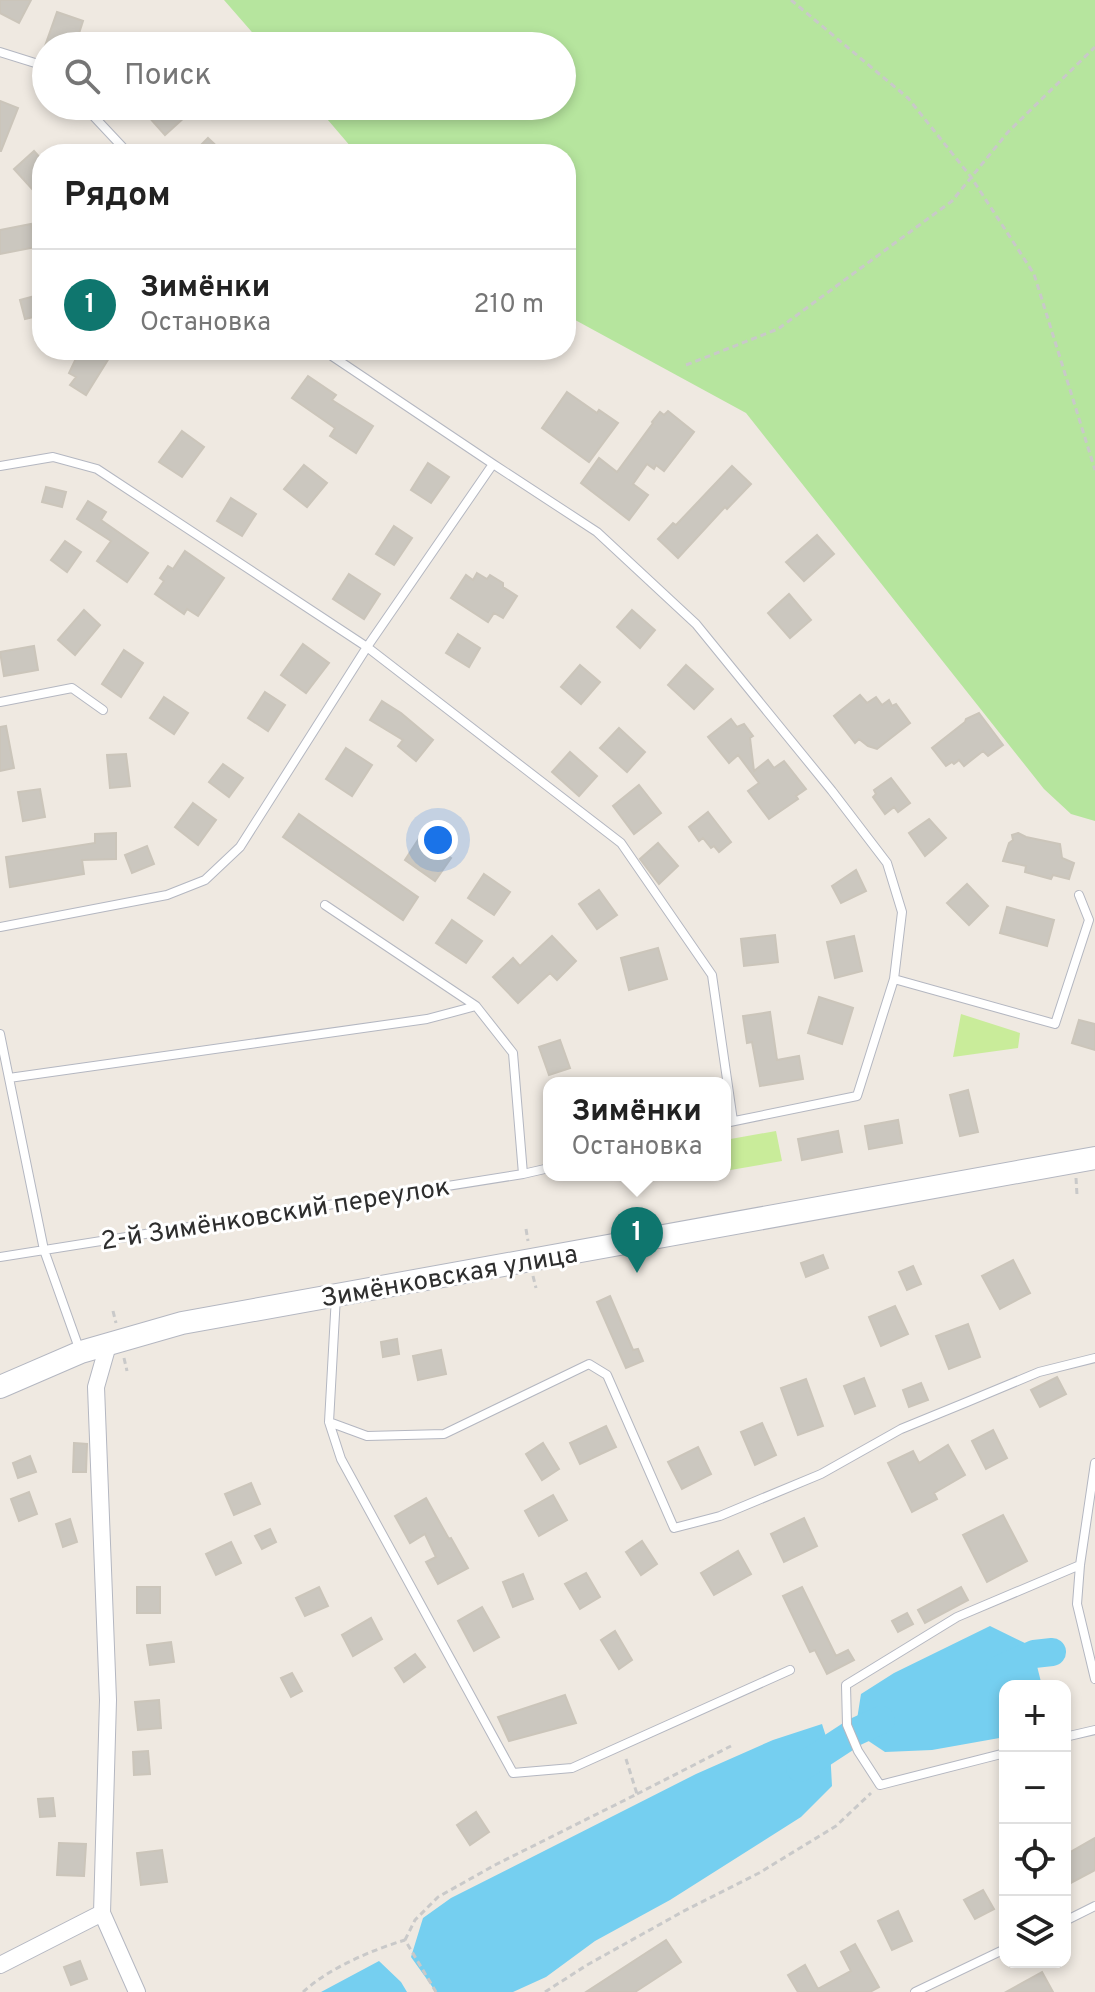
<!DOCTYPE html>
<html lang="ru">
<meta charset="utf-8">
<style>
:root{--surface:#fff;--page:#f2f2f2;--text:#222;--muted:#767676;--line:#e0e0e0;--accent:#0f766e}
body{margin:0;font-family:Overpass,sans-serif;background:var(--page);color:var(--text)}
.controls{position:absolute;right:24px;bottom:24px;display:grid;overflow:hidden;border-radius:16px;box-shadow:0 4px 12px #0003}
.controls button{width:72px;height:72px;display:grid;place-items:center;padding:0;border:0;border-bottom:2px solid var(--line);background:var(--surface);color:var(--text);font:40px sans-serif}
.you{position:absolute;left:438px;top:840px;width:28px;height:28px;margin:-20px;border:6px solid #fff;border-radius:50%;background:#1a73e8;box-shadow:0 0 0 12px #1a73e833}
.badge{display:grid;place-items:center;width:52px;height:52px;border-radius:50%;background:var(--accent);color:#fff;font-size:26px;font-weight:700}
.pin{position:absolute;translate:-50% -66px;filter:drop-shadow(0 2px 4px #0008)}
.pin::after{content:'';position:absolute;top:42px;width:28px;height:24px;background:inherit;clip-path:polygon(0 0,100% 0,50% 100%)}
.popup{position:absolute;left:543px;top:1077px;width:188px;height:104px;box-sizing:border-box;display:grid;place-content:center;border-radius:16px;background:var(--surface);filter:drop-shadow(0 2px 6px #0005);font-size:26px;white-space:nowrap;color:var(--muted)}
.popup b{font-size:30px;color:var(--text)}
.popup::after{content:'';position:absolute;left:50%;top:100%;margin-left:-16px;border:16px solid transparent;border-top-color:var(--surface)}
.list{margin:0;padding:0;list-style:none}
h2{display:flex;justify-content:space-between;align-items:center;height:104px;margin:0;padding:0 32px;font-size:34px}
h2 small{font-size:26px;font-weight:400;color:var(--muted)}
.list li{display:grid;grid-template-columns:52px 1fr auto;gap:24px;align-items:center;box-sizing:border-box;height:112px;padding:0 32px;border-top:2px solid var(--line)}
.list b{display:block;font-size:30px;white-space:nowrap}
.list p{margin:0;font-size:26px;white-space:nowrap;color:var(--muted)}
.list em{font-size:26px;font-style:normal;color:var(--muted)}
.icon{flex:none;width:44px;height:44px;fill:none;stroke:currentColor;stroke-width:2;stroke-linecap:round;stroke-linejoin:round}
.map{position:relative;flex:none;width:1095px;height:1992px;overflow:hidden}
.search{position:absolute;background:var(--surface);box-shadow:0 4px 12px #0003;left:32px;top:32px;width:544px;height:88px;display:flex;align-items:center;gap:20px;box-sizing:border-box;padding:0 28px;border-radius:44px;color:var(--muted);font-size:30px}
.panel{position:absolute;background:var(--surface);box-shadow:0 4px 12px #0003;left:32px;top:144px;width:544px;height:216px;border-radius:32px}
.map>svg:first-child{display:block}
</style>
<div class="map">
<svg width="1095" height="1992" viewBox="0 0 1095 1992">
<rect width="100%" height="100%" fill="#efe9e1"/>
<path fill="#b6e59e" d="M224 0H1095V821L1071 814 1044 789 746 413 566 315V154H357L316 106H562V46H264Z"/>
<path fill="#c9ec9a" d="M961 1014 1020 1033 1018 1048 953 1057Z
M776 1131 782 1161 725 1171V1140Z"/>
<path fill="#75cff0" d="M990 1626 1029 1645 1034 1654 1042 1686H1005V1737L932 1750 885 1752 855 1732 861 1694 894 1673Z
M822 1724 830 1749 832 1786 801 1817 670 1900 595 1941 546 1977 513 1992H436L411 1957 423 1918 451 1898 696 1774 773 1740Z
M379 1961 401 1982 407 1992H321Z"/>
<g fill="none" stroke-linecap="round" stroke-linejoin="round">
<path stroke="#75cff0" stroke-width="28" d="M1000 1669 1034 1654 1052 1652
M800 1768 855 1732 881 1720"/>
</g>
<path fill="#cbc7bf" stroke="#cbc5ba" stroke-width="2" d="M0 0H31L19 23 0 13Z
M57 12 83 21 75 46H45Z
M0 101 18 108 1 151H0Z
M139 106H197L165 135Z
M208 138 225 154H192Z
M34 151 42 160V200L14 169Z
M31 224 36 247 0 254V230Z
M42 294V315L25 319 20 300Z
M80 350H114L86 395 70 385 76 377 69 373Z
M308 376 336 395 332 400 373 426 356 453 330 436 335 428 292 398Z
M567 392 597 413 599 410 618 423 589 462 542 428Z
M668 411 694 432 664 471 656 465 654 469 647 464 633 484 648 495 629 520 581 483 599 458 617 472 653 423 652 422 660 412 664 415Z
M182 431 204 447 182 477 159 462Z
M428 463 449 477 431 503 411 490Z
M304 465 327 483 307 507 284 489Z
M732 466 751 484 727 509 725 507 678 558 658 539 673 523 676 525Z
M46 487 66 492 62 507 42 502Z
M231 498 256 514 242 536 217 521Z
M88 501 106 512 101 520 148 553 127 582 97 561 111 541 77 519Z
M394 526 412 538 394 565 376 554Z
M817 535 834 554 804 581 786 562Z
M65 541 81 552 67 572 51 560Z
M185 551 224 578 198 616 187 609 184 614 155 594 164 581 160 578 168 566 173 569Z
M477 573 487 579 490 575 503 583V587L517 596 503 618 494 613 488 622 451 598 466 575 473 580Z
M349 574 380 594 364 619 333 599Z
M789 594 811 620 790 638 768 613Z
M84 610 100 625 75 655 58 640Z
M632 610 655 630 640 648 617 627Z
M458 634 480 648 469 667 446 653Z
M303 644 329 663 306 693 281 675Z
M34 646 38 670 4 676 0 652Z
M124 650 143 663 121 697 102 684Z
M580 665 600 682 581 704 561 687Z
M686 665 713 689 694 709 668 685Z
M265 692 285 705 268 731 248 718Z
M860 695 867 703 876 697 882 705 889 700 892 706 896 704 910 723 877 749 868 746 859 739 855 743 834 716Z
M164 697 188 713 174 734 150 718Z
M382 701 401 713 433 740 416 761 398 746 403 740 370 720Z
M979 713 1003 745 988 756 983 751 964 766 959 760 954 764 952 762 946 766 932 748 965 722 966 719Z
M731 719 737 727 744 724 753 736 750 738 754 771 768 760 774 768 784 761 806 789 796 796 798 799 769 819 748 791 759 783 738 755 729 763 708 737Z
M6 726 14 768 0 771V727Z
M619 728 645 752 627 772 600 748Z
M346 748 372 765 352 796 326 779Z
M570 752 597 776 579 796 552 772Z
M126 754 130 786 110 788 107 755Z
M223 764 243 778 229 797 209 782Z
M891 778 910 803 898 812 894 807 885 814 873 797 876 794 874 790Z
M639 785 661 813 634 834 613 806Z
M40 789 45 817 23 821 18 792Z
M193 803 216 820 198 845 175 827Z
M708 812 731 842 719 852 714 846 711 848 703 838 699 841 689 827Z
M299 814 418 897 403 920 283 837Z
M929 819 946 838 925 856 909 833Z
M116 833V859L82 860 84 874 10 887 6 857 95 843V834Z
M1018 833 1026 837 1060 844 1062 858 1074 863 1069 879 1053 875 1051 879 1025 872 1026 866 1003 861 1009 843 1013 840 1012 835Z
M420 837 451 858 435 881 405 860Z
M658 843 678 866 659 884 640 859Z
M147 846 154 864 132 873 125 855Z
M856 870 866 891 841 903 832 886Z
M484 874 510 892 494 915 468 898Z
M967 884 988 906 969 925 947 903Z
M599 890 617 915 597 929 579 904Z
M1007 907 1054 920 1047 946 1000 933Z
M452 920 482 941 466 963 436 943Z
M775 935 778 962 744 966 741 939Z
M552 936 576 961 557 980 550 973 518 1003 493 977 513 958 520 966Z
M854 936 862 971 835 978 827 942Z
M658 948 667 979 629 990 621 958Z
M819 997 853 1008 842 1044 808 1033Z
M770 1012 777 1060 799 1056 803 1079 760 1086 752 1042 747 1043 743 1016Z
M1079 1020 1095 1024V1050L1072 1043Z
M560 1040 570 1068 549 1075 539 1047Z
M968 1090 978 1132 960 1136 950 1095Z
M898 1120 902 1143 869 1149 865 1126Z
M838 1131 842 1152 802 1160 798 1139Z
M823 1255 828 1268 806 1277 801 1263Z
M1013 1260 1030 1293 1000 1309 982 1276Z
M913 1266 921 1284 907 1290 899 1272Z
M610 1296 633 1350 638 1349 643 1361 626 1368 597 1302Z
M895 1306 908 1334 881 1346 869 1317Z
M968 1324 980 1357 949 1369 936 1336Z
M397 1339 399 1354 383 1357 381 1342Z
M441 1350 446 1374 418 1380 413 1356Z
M1057 1377 1066 1394 1040 1407 1031 1390Z
M864 1378 875 1406 855 1414 844 1386Z
M806 1379 823 1426 798 1435 781 1388Z
M921 1383 928 1400 909 1407 903 1390Z
M762 1423 776 1455 755 1465 741 1432Z
M606 1426 616 1447 580 1464 570 1443Z
M993 1430 1007 1458 986 1469 972 1441Z
M74 1443 87 1444 86 1472H73Z
M543 1443 559 1469 542 1480 526 1454Z
M948 1445 965 1475 934 1493 937 1499 912 1512 888 1463 913 1451 919 1463Z
M698 1447 711 1474 682 1489 668 1462Z
M30 1456 36 1472 18 1478 13 1463Z
M251 1483 260 1504 234 1515 225 1494Z
M29 1492 37 1514 19 1521 11 1499Z
M553 1495 567 1520 539 1536 525 1511Z
M426 1498 449 1539 451 1538 468 1568 438 1584 426 1562 436 1557 425 1534 410 1543 395 1516Z
M1003 1515 1027 1561 987 1582 963 1535Z
M804 1518 817 1546 784 1562 771 1534Z
M70 1519 77 1542 63 1547 56 1524Z
M270 1529 276 1542 262 1549 255 1536Z
M642 1541 657 1564 641 1575 626 1552Z
M231 1542 241 1563 216 1575 206 1554Z
M738 1551 751 1574 714 1595 701 1573Z
M586 1573 600 1597 580 1609 565 1584Z
M523 1574 533 1599 513 1607 503 1582Z
M137 1587H160V1613H137Z
M319 1587 328 1606 305 1616 296 1598Z
M802 1587 836 1656 848 1650 854 1660 827 1674 815 1650 810 1652 783 1596Z
M961 1587 968 1600 925 1623 918 1610Z
M482 1607 499 1637 474 1651 458 1621Z
M907 1613 913 1624 898 1632 892 1621Z
M371 1618 382 1639 353 1656 342 1635Z
M615 1631 632 1660 619 1669 601 1640Z
M171 1642 174 1662 150 1665 147 1645Z
M415 1654 425 1667 404 1682 395 1668Z
M292 1673 302 1691 291 1697 281 1678Z
M565 1695 576 1723 509 1741 498 1717Z
M159 1700 161 1728 138 1730 135 1702Z
M148 1751 150 1774 134 1775 133 1752Z
M53 1798 55 1816 40 1817 38 1799Z
M476 1812 489 1832 470 1845 457 1825Z
M1095 1838V1870L1065 1886V1855Z
M59 1843 86 1844 84 1876 57 1875Z
M162 1850 167 1882 141 1885 137 1853Z
M983 1890 994 1909 975 1919 964 1900Z
M898 1911 912 1941 892 1950 878 1921Z
M666 1940 681 1962 635 1992H586Z
M855 1944 879 1987 870 1992H798L788 1975 805 1965 818 1989 851 1971 841 1952Z
M80 1961 87 1979 71 1985 64 1967Z
M1042 1972 1053 1992H1006Z"/>
<g fill="none" stroke-linecap="round" stroke-linejoin="round">
<g stroke="#b4b7c1" stroke-width="10">
<path id="service" d="M0 52 35 63 46 71
M84 106 129 154
M323 350 493 464 597 532 696 624 832 791 887 863 902 912 894 979 857 1096 725 1123
M0 466 53 457 97 469 367 647 621 843 712 975 733 1121
M0 702 72 688 103 710
M325 905 476 1006
M0 927 167 895 205 880 240 847 367 647 493 464
M894 979 1055 1024 1089 920 1079 895
M0 1034 44 1250 80 1351
M9 1078 427 1019 476 1006 513 1053 523 1174
M0 1257 523 1174 549 1168
M336 1296 329 1422 341 1459 513 1773 572 1768 790 1670
M329 1422 367 1436 444 1434 589 1364 607 1375 674 1528 720 1516 821 1474 901 1429 967 1402 1039 1372 1095 1358
M1095 1463 1080 1565 1077 1604 1095 1679
M1065 1737 1095 1730
M1005 1753 880 1785 858 1751 847 1725 846 1685 957 1617 1080 1565
M1065 1921 1095 1906
M915 1992 1005 1949"/>
</g>
<g stroke="#b4b7c1" stroke-width="18">
<path id="minor" d="M108 1345 96 1387 108 1700 102 1913 137 1992
M0 1965 102 1913"/>
</g>
<g stroke="#b4b7c1" stroke-width="24">
<path id="secondary" d="M0 1387 81 1352 182 1323 1095 1158"/>
</g>
<path stroke="#c9c9c9" stroke-width="3" stroke-dasharray="6 4" stroke-linecap="butt" d="M791 0 908 98 971 177 1034 274 1095 470
M686 365 778 329 952 201 1008 132 1095 47
M1076 1178 1077 1195
M526 1229 528 1241
M533 1276 536 1288
M113 1311 116 1323
M124 1358 127 1371
M637 1794 731 1746
M405 1940 415 1920 438 1897 495 1865 637 1794 626 1759
M303 1992C329 1968 372 1950 405 1940L436 1992
M545 1992 587 1965 682 1912 759 1873 836 1826 871 1793"/>
<use href="#service" stroke="#fff" stroke-width="8"/>
<use href="#minor" stroke="#fff" stroke-width="16"/>
<use href="#secondary" stroke="#fff" stroke-width="22"/>
</g>
<g text-anchor="middle" stroke-width="6" stroke-linejoin="round" paint-order="stroke">
<g font-size="26" fill="#2e2e2e" stroke="#fff">
<text transform="translate(275 1213) rotate(-9)" y="9">2-й Зимёнковский переулок</text>
<text transform="translate(449 1275) rotate(-10)" y="9">Зимёнковская улица</text>
</g>
</g>
</svg>
<div class="controls">
<button>+</button>
<button>−</button>
<button><svg class="icon" aria-label="locate" viewBox="0 0 24 24"><circle cx="12" cy="12" r="6"/><path d="M12 2v4M12 18v4M2 12h4M18 12h4"/></svg></button>
<button><svg class="icon" aria-label="layers" viewBox="0 0 24 24"><path d="M12 4l9 5-9 5-9-5zM3 14l9 5 9-5"/></svg></button>
</div>
<div class="you"></div>
<div class="pin badge" style="left:637px;top:1273px">1</div>
<div class="popup"><b>Зимёнки</b>Остановка</div>
<div class="search"><svg class="icon" aria-label="search" viewBox="0 0 24 24"><circle cx="10" cy="10" r="6"/><path d="M15 15l6 6"/></svg>Поиск</div>
<section class="panel">
<h2>Рядом<small></small></h2>
<ul class="list">
<li><span class="badge">1</span><div><b>Зимёнки</b><p>Остановка</p></div><em>210 m</em></li>
</ul>
</section>
</div>
